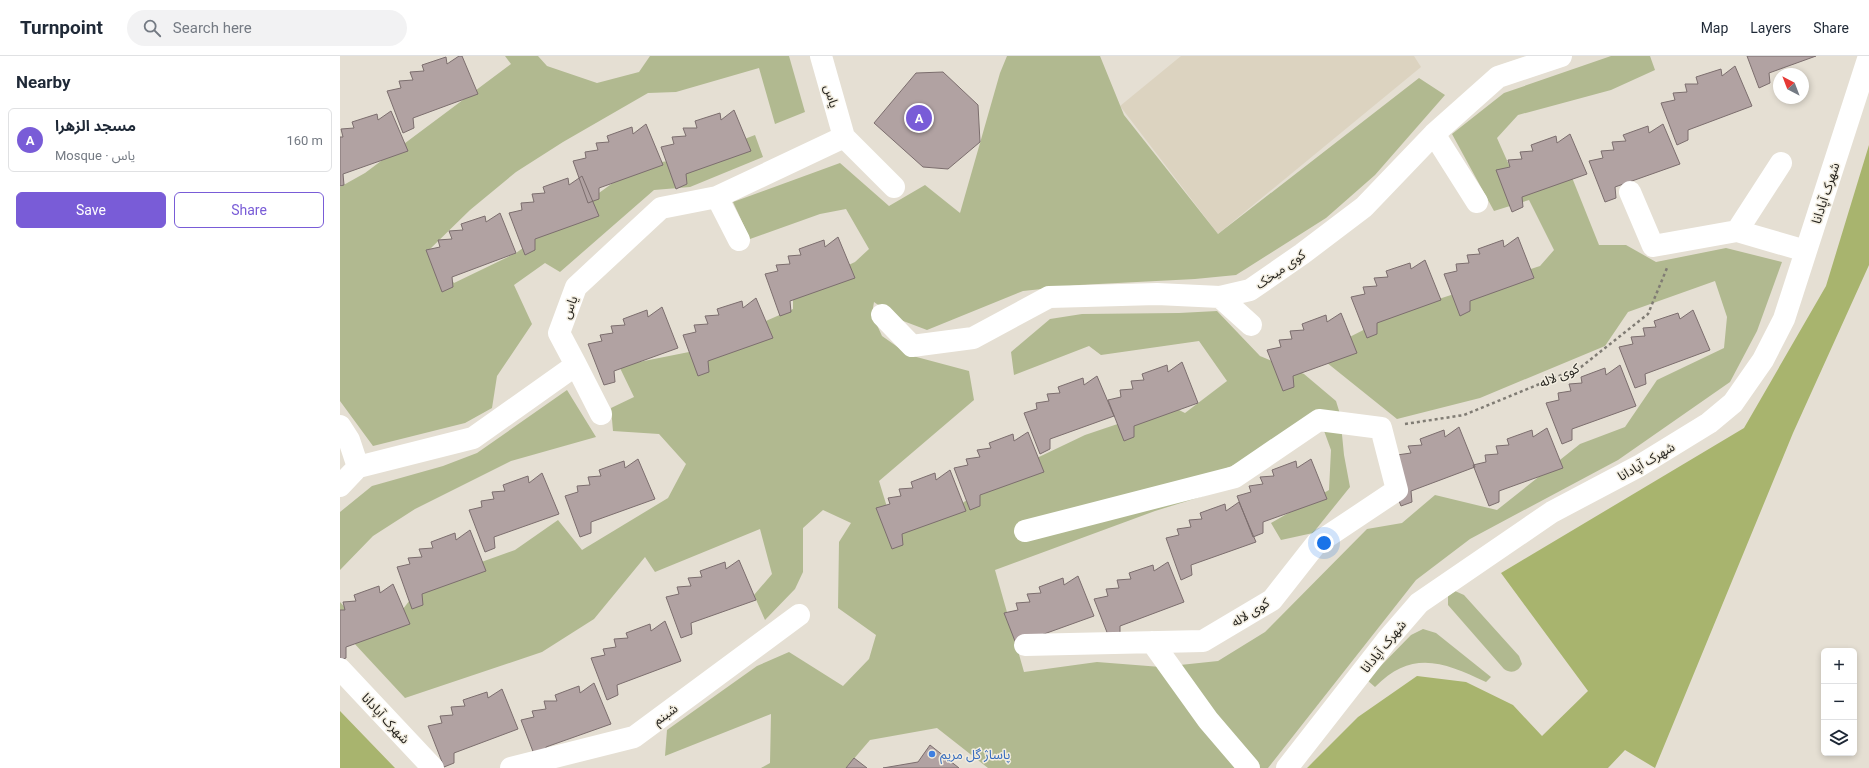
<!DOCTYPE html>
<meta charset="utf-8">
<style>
:root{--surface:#fff;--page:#f2f2f3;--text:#1f2937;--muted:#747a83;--line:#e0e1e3;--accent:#795cd7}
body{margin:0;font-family:Roboto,"Noto Sans Arabic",sans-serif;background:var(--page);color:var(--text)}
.controls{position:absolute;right:12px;bottom:12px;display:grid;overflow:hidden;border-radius:6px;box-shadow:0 2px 6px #0003}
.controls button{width:36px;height:36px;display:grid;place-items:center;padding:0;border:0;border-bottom:1px solid var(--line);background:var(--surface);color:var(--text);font:20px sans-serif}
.compass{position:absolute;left:1433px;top:12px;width:36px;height:36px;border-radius:50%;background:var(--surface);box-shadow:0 2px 6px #0003;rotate:318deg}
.you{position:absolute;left:984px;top:487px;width:14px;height:14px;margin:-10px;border:3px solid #fff;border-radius:50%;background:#1a73e8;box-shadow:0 0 0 6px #1a73e833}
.badge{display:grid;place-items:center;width:26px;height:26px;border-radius:50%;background:var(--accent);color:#fff;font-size:13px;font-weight:700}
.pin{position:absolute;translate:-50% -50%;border:2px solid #fff;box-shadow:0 1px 4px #0006}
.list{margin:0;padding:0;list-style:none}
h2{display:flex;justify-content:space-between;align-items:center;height:52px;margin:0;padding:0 16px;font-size:17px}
h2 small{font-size:13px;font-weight:400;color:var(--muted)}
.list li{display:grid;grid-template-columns:26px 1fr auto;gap:12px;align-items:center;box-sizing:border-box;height:64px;margin:0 8px 8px;padding:0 8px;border:1px solid var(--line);border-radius:6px}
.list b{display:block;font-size:15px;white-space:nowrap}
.list p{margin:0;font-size:13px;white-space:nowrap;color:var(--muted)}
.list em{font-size:13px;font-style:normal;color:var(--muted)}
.actions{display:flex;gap:8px;padding:12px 16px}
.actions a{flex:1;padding:9px 0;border:1px solid var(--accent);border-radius:6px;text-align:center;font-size:14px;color:var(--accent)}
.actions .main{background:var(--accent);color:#fff}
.icon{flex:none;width:22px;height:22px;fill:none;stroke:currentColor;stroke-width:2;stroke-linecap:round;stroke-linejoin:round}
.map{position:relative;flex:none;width:1529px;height:712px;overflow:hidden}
header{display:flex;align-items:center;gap:24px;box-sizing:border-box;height:56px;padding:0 20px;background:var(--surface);border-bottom:1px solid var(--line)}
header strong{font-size:19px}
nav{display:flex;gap:22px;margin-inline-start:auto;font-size:14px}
.search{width:280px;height:36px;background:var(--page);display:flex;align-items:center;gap:10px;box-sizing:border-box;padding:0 14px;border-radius:22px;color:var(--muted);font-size:15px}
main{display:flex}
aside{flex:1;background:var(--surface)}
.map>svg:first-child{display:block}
</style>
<header>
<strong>Turnpoint</strong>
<div class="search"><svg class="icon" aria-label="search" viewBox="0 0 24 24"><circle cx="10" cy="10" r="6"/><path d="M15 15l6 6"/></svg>Search here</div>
<nav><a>Map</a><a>Layers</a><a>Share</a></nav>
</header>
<main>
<aside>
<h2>Nearby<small></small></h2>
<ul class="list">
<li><span class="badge">A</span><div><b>مسجد الزهرا</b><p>Mosque · یاس</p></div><em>160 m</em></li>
</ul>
<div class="actions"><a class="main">Save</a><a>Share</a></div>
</aside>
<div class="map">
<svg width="1529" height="712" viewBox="0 0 1529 712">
<rect width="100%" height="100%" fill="#e5dfd3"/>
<path fill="#dcd3c0" d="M841 0H1074L1081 11 878 178 780 50Z"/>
<path fill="#b1b990" d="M165 0H198L207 10 257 27 299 16 310 0H449L465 56 435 68 419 12 336 36 308 37 223 86 176 116 130 154 89 194 114 227 176 197 299 108 352 103 415 79 423 101 350 131 314 134 220 216 205 207 174 229 192 268 157 320 152 352 125 367 33 390 0 345V131L25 117 171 8Z
M667 0H760L784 59 878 178 1079 22 1105 39 1035 119 986 162 896 219 855 223 739 229 683 235 587 274 558 263 534 246 532 258 542 280 569 299 629 315 634 344 539 425 555 477 610 455 680 410 745 379 831 350 845 357 887 325 859 285 761 299 749 290 674 319 671 296 710 263 742 258 839 257 877 255 920 300 964 318 996 345 1000 358 1004 399 1010 431 973 477 941 484 931 467 989 434 991 394 983 372 882 414 883 434 815 455 655 514 684 616 757 606 821 611 878 605 925 576 1027 473 1062 467 1095 439 1157 454 1240 388 1285 371 1317 324 1384 292 1387 261 1375 225 1288 256 1265 290 1140 342 1057 363 976 298 1059 256 1200 210 1214 194 1189 144 1154 155 1112 78 1164 37 1271 0H1310L1315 14 1271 34 1178 59 1157 82 1177 127 1229 114 1259 189H1286L1316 206 1386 192 1442 206 1417 275 1390 326 1278 404 1130 483 1076 524 928 712H648L597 672 530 684 506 712H421L430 707 431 658 325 700 327 674 417 610 449 596 503 630 529 603 536 579 498 552 499 486 511 467 483 454 463 472V516L455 533 425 564 414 539 432 518 420 473 315 516 305 501 254 563 202 596 65 642 0 572V546L25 573 63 553 83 527 175 494 218 464 242 494 328 442 346 408 319 378 273 375 271 352 294 341 279 310 349 296 399 277 453 253V235L515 206 529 193 506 153 480 158 410 183 393 146 500 107 549 150 585 129 620 157 660 17Z
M227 334 256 381 171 405 75 453 33 480 0 514V456L32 430 103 410 137 397Z
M1115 535 1124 539 1179 600 1182 608C1178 616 1171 618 1164 613L1108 549V540Z
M1083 573 1096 577 1151 621 1146 626C1104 606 1072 593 1035 631L1027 624 1071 579Z"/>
<path fill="#a8b46e" d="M1529 89V209L1453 377 1315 712 1285 694 1268 712H967L1018 661 1077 620 1126 626 1173 649 1202 680 1248 635 1161 517 1404 372 1486 230Z
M0 655 55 712H0Z"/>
<path fill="#b1a2a2" stroke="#7c6e6e" d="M119 0H122L138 38 73 62 74 72 63 77 47 35 61 32 59 25 73 24 70 16 84 15 82 9 106 1 107 8Z
M1407 0H1476L1429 17 1430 27 1419 32Z
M1395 10 1412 50 1348 74V84L1337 89 1321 47 1335 44 1333 37 1347 36 1345 28H1358L1356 21 1381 13 1382 20Z
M603 16 638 49 640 86 608 113 583 111 534 67 576 17Z
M394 54 411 95 346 118 347 128 336 133 321 91 334 88 332 81 346 80 343 72H357L355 65 380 57 381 64Z
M51 55 68 95 3 118 4 129 0 130V81H3L1 73 14 72 12 66 37 58 38 64Z
M306 68 323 109 259 132V143L248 147 233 105 246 102 245 96 258 94 256 87 269 86 267 80 292 71 293 78Z
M1323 68 1340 108 1275 131 1276 142 1265 146 1249 105 1263 102 1261 95 1274 94 1272 86 1286 85 1283 79 1308 70 1309 77Z
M1230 78 1247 118 1182 141 1183 151 1172 156 1156 114 1170 111 1168 104 1182 103 1180 96 1193 95 1191 89 1216 80 1217 87Z
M242 120 259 160 195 183V194L185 199 169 157 182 154 181 147 194 146 192 138 205 137 203 131 228 122 229 129Z
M160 157 176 197 112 221 113 231 102 236 86 194 100 191 98 184 112 183 109 175 123 174 121 168 145 160 146 166Z
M498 181 515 222 450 245 451 256 440 260 425 218 438 215 436 209 450 208 448 200 461 199 459 193 484 184 485 191Z
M1178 181 1194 222 1130 245V255L1120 260 1104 218 1117 215 1116 208 1129 207 1127 199 1140 198 1138 193 1163 184 1164 191Z
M1085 204 1101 244 1037 267V278L1027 282 1011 241 1025 238 1023 231 1037 230 1034 222 1048 221 1046 215 1070 207 1071 213Z
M416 242 433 282 368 305 369 316 358 320 343 279 356 276 354 269 368 268 365 260 379 259 377 253 402 245 403 252Z
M322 251 338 292 274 315 275 326 264 329 248 288 262 285 260 279 273 277 271 270 285 269 283 263 307 254 308 261Z
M1353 254 1370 294 1305 318 1306 328 1295 332 1279 291 1293 288 1291 281 1305 280 1303 272 1316 271 1314 265 1338 257 1340 263Z
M1001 257 1017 297 953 320 954 331 943 335 927 294 941 291 939 284 952 283 950 275 964 274 962 268 986 259 987 266Z
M842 306 858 347 794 370V381L784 385 768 344 781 341 780 334 793 333 791 325 804 324 802 318 827 309 828 316Z
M1280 309 1296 350 1232 373V384L1222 388 1206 347 1219 344 1218 337 1231 335 1229 328 1242 327 1241 321 1265 312 1266 319Z
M757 320 774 360 710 383V393L700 398 684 357 697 353 696 347 709 345 707 338 720 337 718 331 743 322 744 329Z
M1119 371 1135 411 1071 435 1072 446 1061 450 1045 409 1057 399 1071 397 1068 390 1082 389 1080 383 1104 374 1105 381Z
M1207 372 1223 412 1159 435V446L1149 450 1133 409 1146 406 1145 399 1158 398 1156 390 1169 389 1167 383 1192 374 1193 381Z
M688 376 704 416 640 439V450L630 454 614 412 628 409 626 403 640 401 637 394 651 392 649 387 673 378 674 385Z
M298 403 315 443 251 466V477L240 481 225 440 238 436 237 430 250 429 248 421 261 420 259 414 284 405 285 412Z
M971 403 987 443 923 466V477L913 481 897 440 911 436 909 430 923 428 920 421 934 420 932 414 956 405 957 412Z
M610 414 626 455 562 478 563 489 552 493 536 452 550 448 548 442 561 440 559 433 573 432 571 426 595 417 596 424Z
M202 417 219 458 154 481 155 492 145 496 129 454 142 451 141 445 154 443 152 436 165 435 163 429 188 420 189 427Z
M899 446 916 486 851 509 852 519 841 524 826 482 839 479 837 473 851 471 849 464 862 463 860 457 885 448 886 455Z
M130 474 146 515 82 538 83 549 72 553 57 511 70 508 68 502 82 501 79 493 93 492 91 486 115 477 116 484Z
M399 504 416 544 351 567 352 578 341 582 326 541 339 538 337 531 351 530 348 522 362 521 360 515 385 506 386 513Z
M828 506 844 546 780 570V580L770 584 754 543 768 540 766 533 779 532 777 524 791 523 789 517 813 509 814 515Z
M738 520 754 560 690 583 680 598 664 557 678 554 676 547 690 546 687 538 701 537 699 531 723 522 724 529Z
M53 528 70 568 6 591V602L0 604V554H5L3 546 16 545 14 539 39 530 40 537Z
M325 565 341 605 277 629 278 639 267 644 251 602 265 599 263 593 276 591 274 583 288 582 286 577 310 568 311 575Z
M254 627 271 668 206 691 207 702 197 706 181 664 194 661 192 655 206 653 204 645H217L215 639 239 630 240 637Z
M162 633 178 673 114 697V707L104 711 88 670 102 667 100 660 113 659 111 651 125 650 123 644 147 636 148 642Z
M590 689 619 712H543L578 706Z
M514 702 527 712H506Z"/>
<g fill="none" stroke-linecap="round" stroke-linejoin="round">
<path stroke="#807c74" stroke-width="2.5" stroke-dasharray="3 3" stroke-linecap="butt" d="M1065 368 1124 359 1241 311 1308 258 1327 212"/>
<path stroke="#fff" stroke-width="22" d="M481 0 504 81 554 131
M1094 78 1137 146
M1290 136 1313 190 1397 175 1466 195
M377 141 399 184
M1397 175 1441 107
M880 241 911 269
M542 259 572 290 633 282 709 241 817 238 880 241 910 234 962 198 1024 151 1094 78 1158 21 1221 0
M236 309 261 358
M0 370 9 384 18 411
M0 430 18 411 133 382 236 309 219 277 236 231 321 152 377 141 504 81
M685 475 895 421 979 364 1041 372 1057 434 976 488 932 544 863 585 685 589
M812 586 868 664 909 712
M0 613 93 712
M171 712 294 681 459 559
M947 712 1047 584 1079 547 1212 456 1299 410 1369 367 1393 347 1423 304 1444 263 1529 0"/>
</g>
<circle fill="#3f7fe0" stroke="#f2ede0" stroke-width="1.5" cx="592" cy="698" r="4"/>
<g text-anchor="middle" stroke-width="3" stroke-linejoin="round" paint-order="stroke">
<g font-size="13" fill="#26241f" stroke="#f2ede0">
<text transform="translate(492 40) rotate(74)" y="5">یاس</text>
<text transform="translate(1485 137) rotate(-72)" y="5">شهرک آپادانا</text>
<text transform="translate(940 213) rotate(-35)" y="5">کوی میخک</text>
<text transform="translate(229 251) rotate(-69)" y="5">یاس</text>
<text transform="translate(1219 319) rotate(-23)" y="5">کوی لاله</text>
<text transform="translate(1306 405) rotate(-30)" y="5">شهرک آپادانا</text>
<text transform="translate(910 556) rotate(-32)" y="5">کوی لاله</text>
<text transform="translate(1043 590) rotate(-51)" y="5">شهرک آپادانا</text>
<text transform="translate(325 658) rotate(-36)" y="5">شبنم</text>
<text transform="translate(46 662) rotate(47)" y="5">شهرک آپادانا</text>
</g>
<g font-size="13" fill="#366cbe" stroke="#f2ede0" text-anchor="start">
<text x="600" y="703">پاساژ گل مریم</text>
</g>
</g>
</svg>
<div class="controls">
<button>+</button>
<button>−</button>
<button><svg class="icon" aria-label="layers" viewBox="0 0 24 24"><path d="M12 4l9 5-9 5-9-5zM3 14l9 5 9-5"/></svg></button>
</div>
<svg class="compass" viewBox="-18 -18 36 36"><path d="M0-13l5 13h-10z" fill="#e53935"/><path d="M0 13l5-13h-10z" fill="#747a83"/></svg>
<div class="you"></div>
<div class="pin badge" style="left:579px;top:62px">A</div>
</div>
</main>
